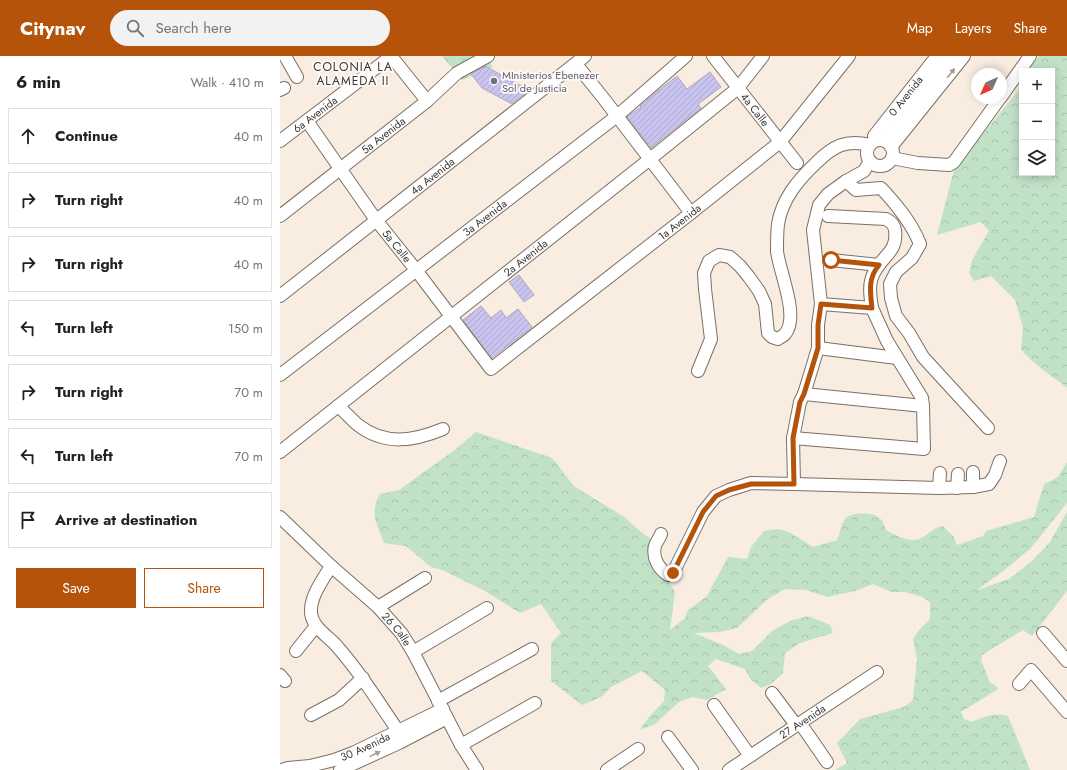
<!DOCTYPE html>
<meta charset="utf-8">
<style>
:root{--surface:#fff;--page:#f2f2f2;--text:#222;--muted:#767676;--line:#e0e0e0;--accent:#b45309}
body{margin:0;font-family:Jost,sans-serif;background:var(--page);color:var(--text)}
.controls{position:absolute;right:12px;top:12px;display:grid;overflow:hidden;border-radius:0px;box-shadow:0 2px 10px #0003}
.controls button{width:36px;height:36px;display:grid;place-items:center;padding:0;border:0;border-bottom:1px solid var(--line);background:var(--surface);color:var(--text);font:20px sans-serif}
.compass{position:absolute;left:691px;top:12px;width:36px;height:36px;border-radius:50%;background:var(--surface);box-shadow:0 2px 10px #0003;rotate:225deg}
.stop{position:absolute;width:12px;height:12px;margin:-9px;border:3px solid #b45309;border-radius:50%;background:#fff}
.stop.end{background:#b45309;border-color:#fff;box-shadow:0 1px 4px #0008}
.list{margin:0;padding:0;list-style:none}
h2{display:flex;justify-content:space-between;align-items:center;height:52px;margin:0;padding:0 16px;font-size:17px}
h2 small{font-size:13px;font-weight:400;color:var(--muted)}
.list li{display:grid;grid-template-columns:26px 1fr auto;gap:12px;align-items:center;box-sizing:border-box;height:56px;margin:0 8px 8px;padding:0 8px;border:1px solid var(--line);border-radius:0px}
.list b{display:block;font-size:15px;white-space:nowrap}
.list em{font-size:13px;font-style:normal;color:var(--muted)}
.actions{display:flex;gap:8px;padding:12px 16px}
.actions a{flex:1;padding:9px 0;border:1px solid var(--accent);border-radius:0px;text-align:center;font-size:14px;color:var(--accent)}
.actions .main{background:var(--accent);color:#fff}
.icon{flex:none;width:22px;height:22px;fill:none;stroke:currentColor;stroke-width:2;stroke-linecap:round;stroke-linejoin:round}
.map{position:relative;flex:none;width:787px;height:714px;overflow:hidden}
header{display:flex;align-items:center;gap:24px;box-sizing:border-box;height:56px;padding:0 20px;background:var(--accent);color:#fff}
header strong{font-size:19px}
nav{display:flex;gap:22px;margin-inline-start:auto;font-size:14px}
.search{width:280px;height:36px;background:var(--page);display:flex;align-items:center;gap:10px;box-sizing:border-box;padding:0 14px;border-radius:22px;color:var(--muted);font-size:15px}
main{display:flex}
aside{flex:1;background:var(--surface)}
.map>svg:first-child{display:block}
</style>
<header>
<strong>Citynav</strong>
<div class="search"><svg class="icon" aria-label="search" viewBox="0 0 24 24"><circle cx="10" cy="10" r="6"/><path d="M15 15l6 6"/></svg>Search here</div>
<nav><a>Map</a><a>Layers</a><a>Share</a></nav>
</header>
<main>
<aside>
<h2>6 min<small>Walk · 410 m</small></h2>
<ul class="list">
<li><svg class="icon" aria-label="ahead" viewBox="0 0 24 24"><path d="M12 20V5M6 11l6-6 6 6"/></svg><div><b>Continue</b></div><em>40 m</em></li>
<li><svg class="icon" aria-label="right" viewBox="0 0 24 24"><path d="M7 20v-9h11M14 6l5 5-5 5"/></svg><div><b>Turn right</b></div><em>40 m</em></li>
<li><svg class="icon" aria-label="right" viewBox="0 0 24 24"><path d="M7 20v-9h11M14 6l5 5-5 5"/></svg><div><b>Turn right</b></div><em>40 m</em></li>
<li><svg class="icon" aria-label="left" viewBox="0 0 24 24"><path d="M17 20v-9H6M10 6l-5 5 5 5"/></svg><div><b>Turn left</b></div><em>150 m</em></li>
<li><svg class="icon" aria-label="right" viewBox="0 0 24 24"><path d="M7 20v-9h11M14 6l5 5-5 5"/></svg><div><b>Turn right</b></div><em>70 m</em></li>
<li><svg class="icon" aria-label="left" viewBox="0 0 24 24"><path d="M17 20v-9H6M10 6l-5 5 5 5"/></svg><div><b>Turn left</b></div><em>70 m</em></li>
<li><svg class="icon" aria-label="arrive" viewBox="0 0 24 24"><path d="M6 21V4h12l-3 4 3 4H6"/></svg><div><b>Arrive at destination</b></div></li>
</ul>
<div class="actions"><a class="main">Save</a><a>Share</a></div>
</aside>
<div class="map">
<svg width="787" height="714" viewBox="0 0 787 714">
<defs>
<pattern id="forest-crowns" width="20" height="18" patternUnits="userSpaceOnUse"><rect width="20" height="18" fill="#c2e2c8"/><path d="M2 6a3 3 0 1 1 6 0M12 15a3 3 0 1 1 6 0" fill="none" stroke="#a8c2ac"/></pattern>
<pattern id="building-hatch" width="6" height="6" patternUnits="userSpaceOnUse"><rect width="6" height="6" fill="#c9c3f0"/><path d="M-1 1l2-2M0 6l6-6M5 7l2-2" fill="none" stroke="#aea8ce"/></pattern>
</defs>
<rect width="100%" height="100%" fill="#f9ece1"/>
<path fill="url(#forest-crowns)" d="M162 0H204L213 11 182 24Z
M759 0H787V332C772 319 753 309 741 293L743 271 735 244 711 220 694 225 689 217 692 204 709 175 701 166 657 179 674 114 741 31 738 26 742 20V117H772V15H746Z
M196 376 272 402 294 430 344 461 361 476 371 483 373 497 395 536 390 574 405 562 408 554 427 540 448 501 467 503 471 491 484 475 498 473 509 476 533 491 557 484C560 478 561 468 565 463 570 456 592 456 598 461 603 464 604 468 606 474 615 479 631 488 641 482 650 478 653 471 663 470L673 480 677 489 703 480 706 475 754 461 764 428 778 421 787 406V447L751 492 722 516 697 534 729 523 752 505 770 486 787 456V535L752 580 743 574 702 599 701 604 710 627 715 629 718 633 681 656 684 663 692 666C706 660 713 657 728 660L750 714H555L567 707 557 687 580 663 624 651 633 644 637 603 633 583 639 574 650 563V546L642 541 625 536H611L593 528 575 535 547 541 526 534 505 533 488 543 457 572 440 576 414 577 443 589 459 598 472 595 492 575 510 565 528 560 550 569 553 577 520 587 505 597 503 617 491 628 481 632 471 624 465 613 436 603 428 610 446 633 427 644 413 641 399 646 375 668 360 674 369 661 384 645 385 634 362 615 331 631 321 641 302 649 271 625V587L281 577 261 548 240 557 203 534 162 514 151 511 126 490 104 487C97 468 89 457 100 438L119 434 176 393Z"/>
<path fill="url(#building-hatch)" stroke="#adabb9" d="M205 10 249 34 232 48 202 32 191 18Z
M430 16 441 31 418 48 421 52 371 92 347 61 361 51 360 50 374 38 397 20 407 33Z
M239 219 254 239 244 246 229 226Z
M201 250 211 262 221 254 226 262 238 253 252 271 212 302 183 264Z"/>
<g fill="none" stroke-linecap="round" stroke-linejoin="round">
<g stroke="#7b7066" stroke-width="14">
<g id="minor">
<path d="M5 0 17 21"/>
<path d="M108 0 109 2 115 5 147 45"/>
<path id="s1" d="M433 0 517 107"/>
<path d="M296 8 324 43 411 157"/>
<path d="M0 34 4 32"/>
<path d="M721 41 750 0"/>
<path id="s2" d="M27 65 96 164 136 214 211 313 411 157 500 86 569 0"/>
<path id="s3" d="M594 80 657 0"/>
<circle cx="600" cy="97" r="13"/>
<path id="s4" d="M0 85 109 2"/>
<path d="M605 85 670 0"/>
<path d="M611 91 684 0"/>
<path d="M612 102 638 107 669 109 674 106 720 42"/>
<path d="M566 125 576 134 601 132C617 149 631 166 640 188L632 202 616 216 610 228 611 242 616 260 629 277 643 301 708 372"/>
<path id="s5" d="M0 160 147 45 177 17 208 0"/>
<path d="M548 160 606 163C611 166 614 168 615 174 618 196 603 199 595 215 588 226 590 239 592 252"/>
<path d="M551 204 599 209"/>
<path id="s6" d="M0 240 305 0"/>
<path d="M538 292 617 302"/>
<path d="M418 315 431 283 425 233 424 217 429 205 439 199 450 201 460 210 469 221 479 235 485 248 488 277 492 281 498 283C500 281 504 280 505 278 520 261 499 215 497 195 497 187 497 176 498 168 502 143 518 124 536 107 553 90 566 83 590 89"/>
<path id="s7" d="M0 319 337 60 406 0"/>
<path d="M524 338 643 350"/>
<path d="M58 350C65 356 71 363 78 369 105 390 134 385 163 373"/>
<path d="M513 382 644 393 643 350 642 342 607 285 592 252 541 248"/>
<path id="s8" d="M0 396 370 103 458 32 483 0"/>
<path d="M514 428 659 432 693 431 709 428 715 419 720 405"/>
<path d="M693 431V416"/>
<path d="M659 432 660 417"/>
<path d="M677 432 678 418"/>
<path id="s9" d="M0 461 51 510 98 551 122 578 133 596 181 689 197 714"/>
<path d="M381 478C380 482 376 486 375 490 372 502 379 513 388 519L393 517 423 456 436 440 449 434 471 427 514 428 513 382 520 346 524 338 538 292V269L541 248 533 174 539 149 548 138 566 125 584 115 590 105"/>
<path d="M51 510C44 522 31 539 31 554 30 569 46 579 55 588 79 615 98 645 118 675"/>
<path d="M98 551 145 522"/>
<path d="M763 577 787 605"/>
<path d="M16 595 36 570"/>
<path d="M133 596 207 552"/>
<path d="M0 619 5 625"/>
<path d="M739 628 751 614 787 656"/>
<path d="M492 637 516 669"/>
<path d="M158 645 252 593"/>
<path d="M434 649 470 700"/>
<path d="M31 659 59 644 83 622"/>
<path d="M520 667 547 706"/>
<path d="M388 681 412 714"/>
<path d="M181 689 255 647"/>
<path id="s10" d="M2 714 8 712 30 710 54 704 75 696 163 653"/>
<path d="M60 714 119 687 167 662"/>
<path d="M327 714 358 693"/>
<path id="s11" d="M449 714 597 616"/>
</g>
</g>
<use href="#minor" stroke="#fff" stroke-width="12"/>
</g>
<defs><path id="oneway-solid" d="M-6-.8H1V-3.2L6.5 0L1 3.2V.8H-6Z"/></defs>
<g fill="#9e9b99">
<use href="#oneway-solid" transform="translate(671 17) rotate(-51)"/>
<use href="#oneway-solid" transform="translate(95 698) rotate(-26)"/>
</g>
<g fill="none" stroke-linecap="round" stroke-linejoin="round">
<path stroke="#b45309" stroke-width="5" d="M393 517 423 456 436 440 449 434 471 428H514L513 382 520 346 524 338 538 292V269L541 248 592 252C590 235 588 222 599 209L551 204"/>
</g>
<circle fill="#6b7280" stroke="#fefbf9" stroke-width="1.5" cx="214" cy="25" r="4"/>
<g text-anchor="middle" stroke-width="3.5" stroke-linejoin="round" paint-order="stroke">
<g font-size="11" fill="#5b616d" stroke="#fefbf9" text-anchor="start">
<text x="222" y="23">MInisterios Ebenezer<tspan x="222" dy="13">Sol de Justicia</tspan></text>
</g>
<g font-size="11" fill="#3c3733" stroke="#fefbf9">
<text dy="4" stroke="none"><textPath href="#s3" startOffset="51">0 Avenida</textPath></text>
<text dy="4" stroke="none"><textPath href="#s1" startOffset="68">4a Calle</textPath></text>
<text dy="4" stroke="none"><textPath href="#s4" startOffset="44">6a Avenida</textPath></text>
<text dy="4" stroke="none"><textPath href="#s5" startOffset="131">5a Avenida</textPath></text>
<text dy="4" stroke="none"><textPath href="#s6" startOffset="194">4a Avenida</textPath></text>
<text dy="4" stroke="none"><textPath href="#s7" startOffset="258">3a Avenida</textPath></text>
<text dy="4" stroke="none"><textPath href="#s2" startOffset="548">1a Avenida</textPath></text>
<text dy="4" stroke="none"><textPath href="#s2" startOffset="154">5a Calle</textPath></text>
<text dy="4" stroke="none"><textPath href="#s8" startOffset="313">2a Avenida</textPath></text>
<text dy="4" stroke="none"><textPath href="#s9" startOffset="162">26 Calle</textPath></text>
<text dy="4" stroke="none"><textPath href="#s11" startOffset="88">27 Avenida</textPath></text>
<text dy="4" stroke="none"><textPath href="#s10" startOffset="87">30 Avenida</textPath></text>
</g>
<g font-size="12" letter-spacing="1" fill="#3c3733" stroke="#fefbf9">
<text x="73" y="15">COLONIA LA<tspan x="73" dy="14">ALAMEDA II</tspan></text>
</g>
</g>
</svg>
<div class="controls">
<button>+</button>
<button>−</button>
<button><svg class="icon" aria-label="layers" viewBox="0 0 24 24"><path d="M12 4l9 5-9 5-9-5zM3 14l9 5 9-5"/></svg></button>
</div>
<svg class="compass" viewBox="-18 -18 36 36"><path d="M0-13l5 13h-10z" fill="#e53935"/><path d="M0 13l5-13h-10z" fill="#767676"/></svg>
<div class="stop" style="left:551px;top:204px"></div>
<div class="stop end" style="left:393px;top:517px"></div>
</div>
</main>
